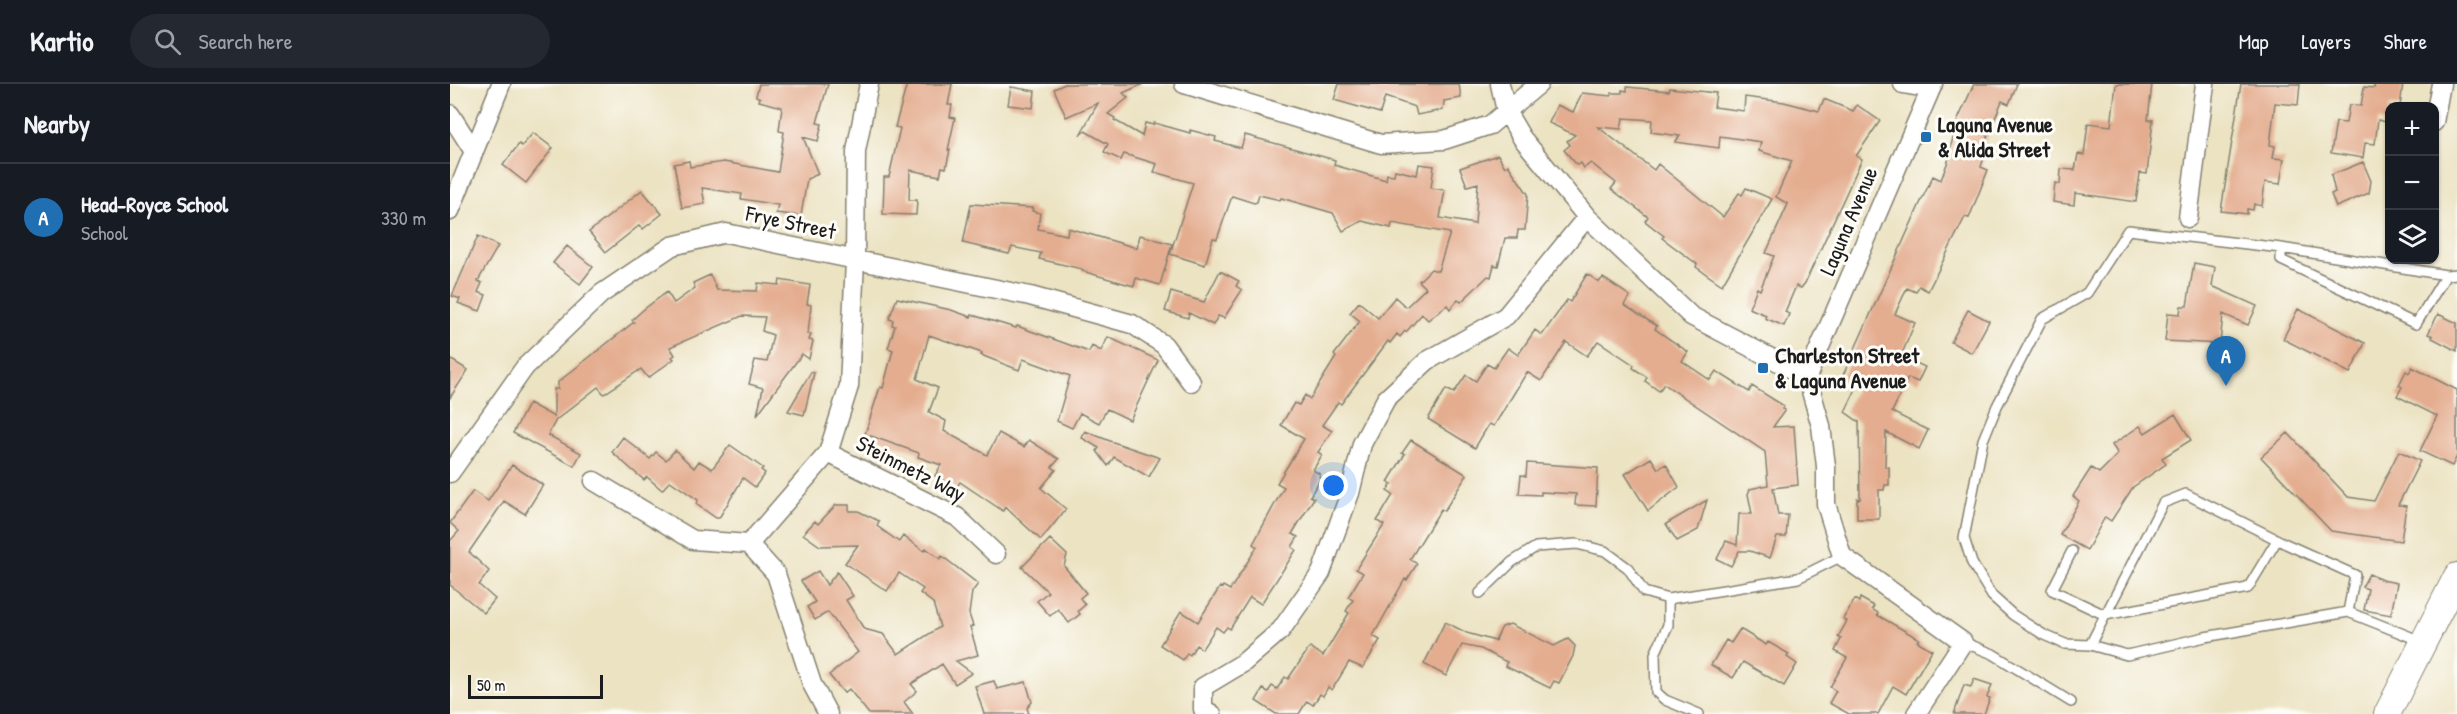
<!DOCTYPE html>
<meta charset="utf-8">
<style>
:root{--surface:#171b24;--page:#242831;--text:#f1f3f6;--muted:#9ea1a6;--line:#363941;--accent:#1f6fb2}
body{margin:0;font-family:"Patrick Hand",sans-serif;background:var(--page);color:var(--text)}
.controls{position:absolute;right:18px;top:18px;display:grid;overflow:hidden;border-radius:12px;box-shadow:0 2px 4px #0004}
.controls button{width:54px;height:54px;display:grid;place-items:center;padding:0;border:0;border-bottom:2px solid var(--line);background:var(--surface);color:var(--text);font:30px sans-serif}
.scale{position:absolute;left:18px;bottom:15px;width:135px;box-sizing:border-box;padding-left:6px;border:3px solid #1c1c1c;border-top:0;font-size:16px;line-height:21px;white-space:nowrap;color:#1c1c1c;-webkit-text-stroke:4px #fdfcf7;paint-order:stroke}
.you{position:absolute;left:884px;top:402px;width:21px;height:21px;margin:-15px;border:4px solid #fff;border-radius:50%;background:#1a73e8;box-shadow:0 0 0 9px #1a73e833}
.badge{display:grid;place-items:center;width:39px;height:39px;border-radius:50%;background:var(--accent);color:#fff;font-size:20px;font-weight:700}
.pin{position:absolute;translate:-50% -50px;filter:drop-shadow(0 2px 3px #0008)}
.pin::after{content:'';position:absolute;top:32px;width:21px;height:18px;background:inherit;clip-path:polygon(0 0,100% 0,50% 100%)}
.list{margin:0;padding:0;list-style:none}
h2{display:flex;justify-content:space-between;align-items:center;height:78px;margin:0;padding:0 24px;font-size:26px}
h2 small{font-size:20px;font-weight:400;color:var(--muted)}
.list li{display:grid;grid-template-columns:39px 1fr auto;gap:18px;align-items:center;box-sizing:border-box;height:108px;padding:0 24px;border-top:2px solid var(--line)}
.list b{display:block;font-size:22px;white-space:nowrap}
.list p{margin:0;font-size:20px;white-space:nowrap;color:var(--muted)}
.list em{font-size:20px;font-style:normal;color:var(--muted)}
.icon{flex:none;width:33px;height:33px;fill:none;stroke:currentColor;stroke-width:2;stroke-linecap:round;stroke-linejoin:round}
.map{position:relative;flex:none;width:2007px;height:630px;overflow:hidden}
header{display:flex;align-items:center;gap:36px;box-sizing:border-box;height:84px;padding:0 30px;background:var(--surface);border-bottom:2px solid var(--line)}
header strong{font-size:28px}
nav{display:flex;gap:33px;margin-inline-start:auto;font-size:21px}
.search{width:420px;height:54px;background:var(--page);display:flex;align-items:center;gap:15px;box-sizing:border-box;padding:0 21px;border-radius:33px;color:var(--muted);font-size:22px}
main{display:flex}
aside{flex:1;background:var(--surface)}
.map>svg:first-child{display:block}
</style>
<header>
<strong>Kartio</strong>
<div class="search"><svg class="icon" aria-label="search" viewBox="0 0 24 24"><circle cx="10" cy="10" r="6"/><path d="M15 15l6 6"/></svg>Search here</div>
<nav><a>Map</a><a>Layers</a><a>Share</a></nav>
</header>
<main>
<aside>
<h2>Nearby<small></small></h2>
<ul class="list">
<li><span class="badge">A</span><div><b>Head-Royce School</b><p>School</p></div><em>330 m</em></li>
</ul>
</aside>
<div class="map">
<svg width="2007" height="630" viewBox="0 0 2007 630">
<rect width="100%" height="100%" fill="#fdfcf7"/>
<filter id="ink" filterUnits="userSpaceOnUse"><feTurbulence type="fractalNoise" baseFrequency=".0167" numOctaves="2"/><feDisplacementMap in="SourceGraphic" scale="12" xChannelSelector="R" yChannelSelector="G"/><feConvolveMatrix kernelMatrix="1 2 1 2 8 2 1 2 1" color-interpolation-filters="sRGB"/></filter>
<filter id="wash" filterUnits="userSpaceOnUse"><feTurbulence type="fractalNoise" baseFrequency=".008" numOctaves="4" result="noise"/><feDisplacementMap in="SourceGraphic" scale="24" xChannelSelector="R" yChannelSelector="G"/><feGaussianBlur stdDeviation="1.35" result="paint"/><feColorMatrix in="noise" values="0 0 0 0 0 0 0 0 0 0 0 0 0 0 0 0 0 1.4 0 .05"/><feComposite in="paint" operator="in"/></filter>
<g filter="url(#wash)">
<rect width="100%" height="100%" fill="#ece3c3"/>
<g id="blocks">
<path fill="#e4ad90" d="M309 0H378L367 39 372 40 368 57 353 53 368 90 357 95 351 132 326 129 328 121 291 115 292 110 252 104 255 120 232 124 224 80 239 77 240 83 274 78 328 88 334 48 329 47 332 23 309 17 310 14 306 12Z
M457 0H502L498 21H502L500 33 505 34 498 66H500L496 84 492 83 490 92 460 86 459 116H467L466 131 433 130 434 96V93H439L450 44 445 43Z
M615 0H693L673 9 678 14 658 30 665 34 664 36 692 52 695 39 703 41 704 39 740 49V46L766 53 765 57 791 64 795 51 885 76 884 81 936 96 937 90 944 91 945 86 967 91 969 80 984 82 981 104 995 106 990 134 1025 140 1028 99 1017 102 1010 84 1048 71 1055 83 1058 81 1078 110 1075 146H1068L1067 154H1055L1048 182 1044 181 1041 193 1038 192 1011 218 1008 216 1000 225 997 221 978 236 972 230 956 248 955 247 950 253 947 250 940 259 938 257 891 320 888 318 872 341 882 347 868 368 872 371 863 386 870 390 869 393 871 394 860 412 864 414 842 450 848 453 842 463 846 466 811 520 800 513 780 545 777 543 773 548 766 543 752 565 746 561 740 571 737 569 733 576 710 561 731 527 748 538 770 503 772 504 773 502 780 506 807 463 803 460 834 403 827 399 854 355 831 341 844 319 849 321 855 311 860 315 886 273 884 271 910 237 900 229 909 218 928 234 945 213 956 223 976 204 969 197 981 185 988 187 1000 149 942 139 941 144 912 137 893 147 883 129 831 114 830 116 809 111 807 118 804 119 782 112 767 155 763 154 755 181 720 170 743 99 704 88 707 80 674 70 671 76 654 68 658 60 635 47 630 51 648 19 616 33 604 5Z
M889 0H1009L1011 14 994 17 993 26 967 31 965 23 935 13 930 29 884 16Z
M1524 0H1567L1559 20 1552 17 1535 59 1538 60 1531 83 1538 86 1519 134 1515 133 1478 207 1469 202 1466 208 1457 204 1445 230 1465 239 1451 272 1475 283 1468 298 1458 294 1442 328 1478 346 1469 365 1436 348 1435 383H1439V401H1435L1434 406H1429V435H1407V414L1410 415 1409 338 1395 328 1406 305 1390 298 1473 113 1483 92 1491 96 1501 69H1499L1504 50 1502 49Z
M1666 0H1702L1698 36H1703L1697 90 1690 89 1686 118 1625 109 1624 121 1603 118 1605 99 1610 100 1611 85 1625 86 1628 70 1634 71 1638 39 1661 42Z
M1791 0H1850L1848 21 1825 19 1820 61 1825 62 1823 74 1834 75 1830 100 1815 98 1812 122 1804 120 1803 126 1797 125V130L1771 127Z
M1925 0H1953L1950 22H1940L1936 38 1928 36 1925 60 1915 59 1913 74 1881 69 1886 38 1896 39 1899 21 1911 22 1914 3 1924 4Z
M561 3 585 7 583 24 558 21Z
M1177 3 1219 7 1220 4 1266 9 1264 23 1294 27 1295 13 1334 18 1369 27 1374 15 1403 27 1407 21 1430 37 1406 72 1412 75 1355 199 1351 204 1346 202 1335 228 1339 230 1334 242 1315 234 1316 231 1299 224 1307 204 1310 206 1324 172 1316 169 1338 120 1326 113 1342 77 1309 67 1311 58 1270 52 1269 64 1225 58 1230 52 1201 48 1202 36 1173 34 1171 45 1148 43 1204 86 1208 80 1273 133 1289 109 1292 111 1296 104 1322 115 1272 201 1246 183 1247 180 1212 154 1214 152 1195 137 1198 133 1161 105 1166 99 1141 79 1134 84 1131 79 1127 81 1114 66 1120 61 1117 57 1125 51 1099 39 1107 21 1123 28 1132 9 1161 12V9H1172V6L1177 7Z
M83 49 103 64 76 99 53 81 69 60 72 62Z
M1913 78 1921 97 1919 109 1886 123 1881 110 1885 108 1881 91Z
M192 106 212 130 193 145 190 141 156 168 139 148Z
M521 120 583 124 582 127 590 129 588 145 617 151 618 144 687 164 690 151 722 160 710 201 686 194 684 202 673 199 632 187V185L589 175 591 169 562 163 559 170 513 159Z
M28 152 48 162 28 197 32 199 28 208 36 211 30 227 8 219 10 215 2 212Z
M117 162 143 183 130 200 103 179Z
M1744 179 1765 183 1762 202 1807 222 1798 241 1773 230 1770 260 1715 257 1718 229 1730 230 1731 222H1737Z
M770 187 789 197 786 202 792 206 774 234 768 232 763 241 739 229 738 234 715 227 721 208 754 218Z
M1137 190 1149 198 1153 194 1180 212 1174 221 1207 242 1205 245 1238 268 1232 277 1260 296 1266 287 1299 308 1302 302 1334 322 1332 325 1335 326 1323 343 1344 342 1348 401 1323 404 1328 431H1338L1336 453H1327L1320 474 1300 467H1289L1281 482 1267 475 1276 457 1287 461 1289 430H1302L1298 410 1300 405 1318 401 1315 368 1214 300 1209 307 1195 297 1197 293 1183 284 1184 281 1148 257 1137 272 1116 258 1091 297 1077 288 1044 342 1039 340 1025 364 978 335 996 305 1004 309 1016 291 1026 297 1037 280 1044 284 1058 264 1068 271 1085 246 1092 251 1117 216 1120 218Z
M260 191 267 206 307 207 308 199 329 201 330 196 360 201 357 220 361 221 358 250H361L359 256 363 257 359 275 352 270 307 331 313 304 299 300 305 276 317 278 323 251 312 247 315 233 292 232 220 263 225 271 222 273 224 275 198 294 191 285 154 310 148 303 106 336 98 351 131 369 124 382 63 349 79 319 104 333V305H108V298L184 238 182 236 194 225 217 208 224 219 245 204 243 199Z
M447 214 501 226 521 233 522 231 566 244 567 242 639 268 642 262 651 267 658 253 708 276 680 336 657 325 649 339 630 329 622 344 607 337 620 292 573 275 569 286 531 271 532 269 479 251 467 295 488 304 479 328 496 337 494 347 537 371 549 349 574 363 579 356 609 375 602 383 606 386 591 404 616 425 591 456 555 423 553 427 510 398 506 404 485 392 491 381 468 373 469 369 415 350 430 303 433 304 443 266 438 264 445 242 442 241 443 236 439 235Z
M1848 225 1915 259 1900 289 1833 255Z
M1518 226 1539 237 1522 269 1501 258Z
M1988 230 2007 239V267L1982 254 1983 252 1978 250Z
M0 275 18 286 0 314Z
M1962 283 2007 306V372L2002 382 1970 367 1987 332 1947 312 1952 303 1949 301 1956 287 1959 289Z
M361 288 364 289 354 331 338 327Z
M1725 330 1741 356 1712 374 1716 380 1683 403 1661 437 1655 433 1637 466 1610 451 1629 417 1623 412 1641 384 1649 389 1668 370 1662 361 1690 342 1695 349Z
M635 347 660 357 710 374 699 393 664 373 658 382 647 367 649 364 632 354Z
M1838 349 1898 413 1924 417 1949 367 1970 377 1948 421 1956 422 1951 457 1881 447 1811 373Z
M173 353 200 375 206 368 216 376 225 366 244 384 249 377 262 385 280 361 313 384 311 386 315 389 305 403 293 394 269 434H266L246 420 248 416 220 397 212 406 197 393 194 396 181 385 162 368Z
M961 356 1017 391 994 427 991 425 960 475 967 480 957 496 955 495 923 552 930 556 913 584 899 578 882 606 878 603 873 612 870 610 863 621 857 617 849 630H826L806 617 813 605 818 608 822 602 827 605 835 593 838 595 860 563 873 572 899 529 896 527 903 516 898 513 913 489 906 485 934 441 927 437 943 411 937 407 942 400 938 398 955 370 952 369Z
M1201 374 1208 385 1216 380 1229 403 1198 427 1175 390Z
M1077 379 1148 384 1146 422 1125 421 1126 410 1091 408V411L1069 410 1071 391 1076 392Z
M62 381 93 401 75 430 54 417 19 468 39 487 29 501 45 515 34 529 0 501V457L9 447 0 439 23 407 38 417Z
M1257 416 1248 446 1227 457 1216 440Z
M386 421H399V427H408L429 437 427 442 449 458 453 452 474 467 476 464 490 475 492 472 528 500 522 508 519 530 523 542 520 543 528 571 506 577 522 589 505 600 492 580 461 600 467 607 454 618 463 630H419L399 605 394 609 379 591 408 568 378 528 365 536 357 523 365 518 351 497 368 487 377 501 387 488 403 512 396 516 414 545 433 550 448 570 490 543 483 519 470 509 473 505 449 489 437 507 395 479 408 461 370 462 353 450 365 437 368 440Z
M600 455 617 471 614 482 636 509 630 514 635 521 628 527 630 530 619 539 608 525 600 532 587 517 598 508 572 483Z
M1919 490 1932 496 1947 499 1941 531 1914 526 1918 505 1912 503Z
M1410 514 1424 522 1422 525 1428 529 1427 531 1469 555 1467 557 1482 566 1456 610 1443 602 1428 630H1399L1379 619 1386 607 1380 603 1397 574 1385 567 1391 555 1388 553 1397 537 1393 535 1405 515 1409 518Z
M995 538 1017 549 1045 557 1052 543 1060 540 1104 562 1118 555 1125 562 1123 572 1109 599 1104 597 1100 604 1055 582 1057 578 1031 565 1012 561 996 592 974 580Z
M1290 545 1316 561 1318 558 1339 570 1337 573 1347 580 1334 602 1293 578 1283 594 1261 581 1276 556 1281 559Z
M1524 595 1542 601 1537 613 1540 614 1534 630H1504L1514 601 1521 603Z
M544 597 547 605 576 598 582 618 577 624 579 630H534L525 602Z"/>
</g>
</g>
<g filter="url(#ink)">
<use href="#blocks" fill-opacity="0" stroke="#848070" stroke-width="1.5"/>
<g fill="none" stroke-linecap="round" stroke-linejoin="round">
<g stroke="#848070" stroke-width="12">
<path id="lane" d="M1831 164V176L1966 240 1996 191 2007 190
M1622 467 1602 506 1655 531 1798 504 1827 456
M1030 509 1062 478 1086 463 1127 460 1155 467 1178 484 1194 508 1218 515 1348 494 1392 472
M1218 515V541L1205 570 1206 608 1215 616 1249 630
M1971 557 1898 528 1755 553 1677 571 1640 561 1615 560 1594 551 1563 531 1542 512 1522 479 1514 454 1533 356 1547 322 1592 235 1637 209 1678 146 1831 164 1996 191
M1513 558 1543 570 1621 618
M1640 561 1713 419 1736 410 1836 460 1905 491 1898 528"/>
</g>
<g stroke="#848070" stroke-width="21">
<path id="street" d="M734 0 931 60 994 56 1040 41 1089 0
M1050 0 1056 27 1072 54 1137 133 1241 232 1357 293 1371 342 1376 382V420L1392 472 1513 558 1466 630
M1453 0 1481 5
M0 30 23 66
M1984 38 1991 0
M0 127 51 0
M1738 134 1755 0
M1357 293 1483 0
M378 369 507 433 546 470
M0 389 75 283 151 210 222 162 276 149 580 212 682 240 714 261 741 298
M144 397 243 456 299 460 326 490 362 600 378 630
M299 460 378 369 399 302 405 177 406 67 419 0
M762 630 753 625V603L793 579 831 546 871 489 900 409 912 360 936 315 977 277 1056 232 1137 133"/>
</g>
<g stroke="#848070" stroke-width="28">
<path id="secondary" d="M1937 630 2007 492"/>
</g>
<use href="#lane" stroke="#fff" stroke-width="9"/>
<use href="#street" stroke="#fff" stroke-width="18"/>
<use href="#secondary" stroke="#fff" stroke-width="26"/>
</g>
</g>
<g fill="#1f6fb2" stroke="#fdfcf7" stroke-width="2">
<rect x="1470" y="47" width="12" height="12" rx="3"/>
<rect x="1307" y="278" width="12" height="12" rx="3"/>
</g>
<g text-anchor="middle" stroke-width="6" stroke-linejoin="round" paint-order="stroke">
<g font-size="22" font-weight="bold" fill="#1c1c1c" stroke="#fdfcf7" text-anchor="start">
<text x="1488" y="48">Laguna Avenue<tspan x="1488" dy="25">&amp; Alida Street</tspan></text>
<text x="1325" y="279">Charleston Street<tspan x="1325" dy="25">&amp; Laguna Avenue</tspan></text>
</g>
<g font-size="22" fill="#1c1c1c" stroke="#fdfcf7">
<text transform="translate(1398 137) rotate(-67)" y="8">Laguna Avenue</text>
<text transform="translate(341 138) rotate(12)" y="8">Frye Street</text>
<text transform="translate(461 384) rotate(27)" y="8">Steinmetz Way</text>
</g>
</g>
</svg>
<div class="controls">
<button>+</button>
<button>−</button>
<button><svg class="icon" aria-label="layers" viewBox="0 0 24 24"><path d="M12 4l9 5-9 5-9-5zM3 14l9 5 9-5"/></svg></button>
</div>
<div class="scale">50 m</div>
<div class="you"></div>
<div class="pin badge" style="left:1776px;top:302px">A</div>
</div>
</main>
